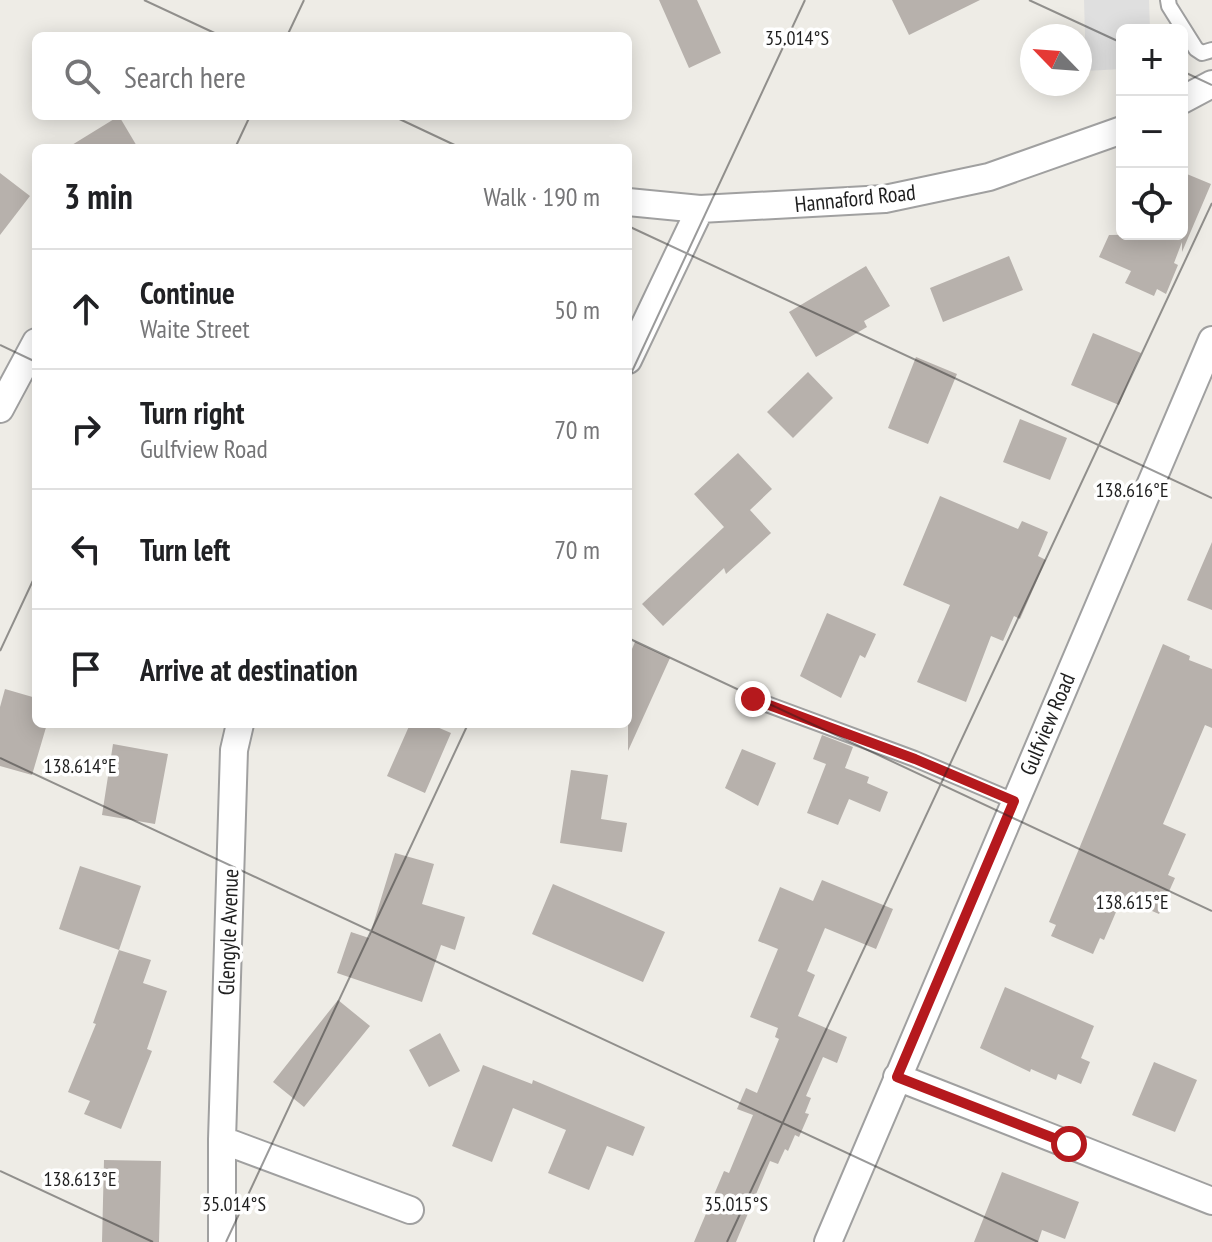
<!DOCTYPE html>
<meta charset="utf-8">
<style>
:root{--surface:#fff;--page:#f2f2f2;--text:#202124;--muted:#757577;--line:#e0e0e0}
body{margin:0;font-family:"PT Sans Narrow",sans-serif;background:var(--page);color:var(--text)}
.controls{position:absolute;right:24px;top:24px;display:grid;overflow:hidden;border-radius:12px;box-shadow:0 4px 20px #0003}
.controls button{width:72px;height:72px;display:grid;place-items:center;padding:0;border:0;border-bottom:2px solid var(--line);background:var(--surface);color:var(--text);font:40px sans-serif}
.compass{position:absolute;left:1020px;top:24px;width:72px;height:72px;border-radius:50%;background:var(--surface);box-shadow:0 4px 20px #0003;rotate:295deg}
.stop{position:absolute;width:24px;height:24px;margin:-18px;border:6px solid #b5191d;border-radius:50%;background:#fff}
.stop.end{background:#b5191d;border-color:#fff;box-shadow:0 2px 8px #0008}
.list{margin:0;padding:0;list-style:none}
h2{display:flex;justify-content:space-between;align-items:center;height:104px;margin:0;padding:0 32px;font-size:34px}
h2 small{font-size:26px;font-weight:400;color:var(--muted)}
.list li{display:grid;grid-template-columns:52px 1fr auto;gap:24px;align-items:center;box-sizing:border-box;height:120px;padding:0 32px;border-top:2px solid var(--line)}
.list b{display:block;font-size:30px;white-space:nowrap}
.list p{margin:0;font-size:26px;white-space:nowrap;color:var(--muted)}
.list em{font-size:26px;font-style:normal;color:var(--muted)}
.icon{flex:none;width:44px;height:44px;fill:none;stroke:currentColor;stroke-width:2;stroke-linecap:round;stroke-linejoin:round}
.map{position:relative;flex:none;width:1212px;height:1242px;overflow:hidden}
.search{position:absolute;background:var(--surface);box-shadow:0 4px 20px #0003;left:32px;top:32px;width:600px;height:88px;display:flex;align-items:center;gap:20px;box-sizing:border-box;padding:0 28px;border-radius:12px;color:var(--muted);font-size:30px}
.panel{position:absolute;background:var(--surface);box-shadow:0 4px 20px #0003;left:32px;top:144px;width:600px;height:584px;border-radius:12px}
.map>svg:first-child{display:block}
</style>
<div class="map">
<svg width="1212" height="1242" viewBox="0 0 1212 1242">
<rect width="100%" height="100%" fill="#eeece6"/>
<path fill="#dfdfdf" d="M1084 0H1149L1150 30H1122V69L1086 71Z"/>
<path fill="#b7b1ac" d="M659 0H697L721 53 689 68Z
M892 0H980L909 35Z
M119 116 138 148H67Z
M1182 172 1211 184 1182 252V242L1174 263 1178 265 1166 294 1157 289 1154 296 1125 283 1131 271 1099 257 1109 235 1182 234Z
M0 173 30 196 0 235Z
M1009 256 1023 290 943 322 930 288Z
M866 266 890 306 864 321 867 327 816 357 789 312Z
M1093 333 1141 353 1119 405 1071 385Z
M916 357 957 374 928 444 888 428Z
M808 372 833 398 793 438 767 412Z
M1020 419 1067 438 1050 480 1003 462Z
M738 453 772 489 750 510 771 533 726 574 724 568 663 626 642 604 724 527 694 494Z
M940 496 1018 529 1022 521 1048 532 1038 556 1046 560 1020 619 1014 616 1003 641 991 636 966 702 917 682 950 605 903 585Z
M1212 542V610L1187 600Z
M827 613 876 634 865 658 860 655 841 698 800 676Z
M635 642 670 658 628 751V658Z
M1163 644 1190 656 1189 660 1212 669V728L1205 725 1163 824 1186 834 1168 875 1175 878 1159 914 1122 898 1104 940 1100 938 1093 954 1051 936 1056 925 1049 922Z
M5 689 36 698V724H47L32 775 0 766V707Z
M410 724H430L451 733 425 793 387 776Z
M822 735 853 747 845 768 869 777 867 783 888 792 880 812 849 799 838 825 807 813 826 764 813 759Z
M113 744 168 754 155 824 102 815Z
M742 749 776 763 758 806 725 788Z
M571 770 608 775 601 819 627 823 622 852 560 843Z
M395 853 434 864 422 904 465 917 455 950 441 945 422 1002 337 973 351 932 369 938Z
M80 866 141 886 119 950 59 929Z
M822 880 893 909 876 949 825 928 807 971 815 975 798 1016 847 1037 837 1063 823 1057 806 1096 811 1098 805 1113 809 1114 799 1137 795 1135 788 1151 785 1149 778 1164 770 1161 736 1242H694L724 1171 729 1173 753 1115 737 1109 746 1088 757 1093 779 1039 775 1037 778 1028 750 1017 778 949 758 941 780 887 813 901Z
M553 884 665 932 643 982 532 934Z
M119 950 151 960 143 983 167 991 147 1049 152 1051 121 1129 84 1114 90 1101 68 1092 96 1024 93 1023Z
M1005 987 1094 1026 1081 1058 1090 1062 1081 1084 1058 1074 1056 1080 1031 1069 1030 1072 980 1048Z
M338 1000 370 1026 304 1107 273 1082Z
M440 1033 460 1071 429 1087 409 1050Z
M1154 1062 1197 1080 1175 1132 1132 1115Z
M483 1065 532 1084 533 1080 645 1127 633 1156 607 1146 589 1190 548 1173 566 1130 513 1108 492 1162 452 1146Z
M104 1160 161 1161 159 1242H102Z
M1002 1172 1079 1202 1065 1239 1042 1230 1038 1242H974Z"/>
<g fill="none" stroke-linecap="round" stroke-linejoin="round">
<g stroke="#a0a0a0" stroke-width="18">
<path id="service" d="M1168 0 1169 6 1196 49 1202 53 1212 50
M753 699 915 759 1014 801"/>
</g>
<g stroke="#a0a0a0" stroke-width="30">
<path id="minor" d="M1182 100 1212 84
M628 202 700 209 885 199 989 177 1122 130
M628 360 700 209
M0 409 36 342
M897 1077 1212 1201
M222 1140 410 1210
M222 1242V1140L234 750 240 724
M828 1242 1212 340"/>
</g>
<use href="#service" stroke="#fff" stroke-width="14"/>
<use href="#minor" stroke="#fff" stroke-width="26"/>
</g>
<g fill="none" stroke-linecap="round" stroke-linejoin="round">
<path stroke="#b5191d" stroke-width="10" d="M753 699 915 759 1014 801 897 1077 1069 1144"/>
</g>
<path fill="none" stroke="#1f1f1f" stroke-width="2" stroke-opacity="0.45" d="M144 0 221 36M1029 0 1122 43M287 36 304 0M1182 71 1212 85M393 116 461 148M235 148 250 116M628 226 1212 498M0 345 36 362M628 380 805 0M628 638 1212 911M0 651 36 574M0 758 1038 1242M0 1171 153 1242M226 1242 468 724M727 1242 1212 203"/>
<g text-anchor="middle" stroke-width="7" stroke-linejoin="round" paint-order="stroke">
<g font-size="22" fill="#1f1f1f" stroke="#fff">
<text transform="translate(855 198) rotate(-6)" y="8">Hannaford Road</text>
<text transform="translate(1047 724) rotate(-67)" y="8">Gulfview Road</text>
<text transform="translate(228 932) rotate(-88)" y="8">Glengyle Avenue</text>
</g>
</g>
<g font-size="20" text-anchor="middle" fill="#1f1f1f" stroke="#fff" stroke-width="7" stroke-linejoin="round" paint-order="stroke">
<text x="797" y="45">35.014°S</text>
<text x="1132" y="497">138.616°E</text>
<text x="80" y="773">138.614°E</text>
<text x="1132" y="909">138.615°E</text>
<text x="80" y="1186">138.613°E</text>
<text x="234" y="1211">35.014°S</text>
<text x="736" y="1211">35.015°S</text>
</g>
</svg>
<div class="controls">
<button>+</button>
<button>−</button>
<button><svg class="icon" aria-label="locate" viewBox="0 0 24 24"><circle cx="12" cy="12" r="6"/><path d="M12 2v4M12 18v4M2 12h4M18 12h4"/></svg></button>
</div>
<svg class="compass" viewBox="-18 -18 36 36"><path d="M0-13l5 13h-10z" fill="#e53935"/><path d="M0 13l5-13h-10z" fill="#757577"/></svg>
<div class="stop" style="left:1069px;top:1144px"></div>
<div class="stop end" style="left:753px;top:699px"></div>
<div class="search"><svg class="icon" aria-label="search" viewBox="0 0 24 24"><circle cx="10" cy="10" r="6"/><path d="M15 15l6 6"/></svg>Search here</div>
<section class="panel">
<h2>3 min<small>Walk · 190 m</small></h2>
<ul class="list">
<li><svg class="icon" aria-label="ahead" viewBox="0 0 24 24"><path d="M12 20V5M6 11l6-6 6 6"/></svg><div><b>Continue</b><p>Waite Street</p></div><em>50 m</em></li>
<li><svg class="icon" aria-label="right" viewBox="0 0 24 24"><path d="M7 20v-9h11M14 6l5 5-5 5"/></svg><div><b>Turn right</b><p>Gulfview Road</p></div><em>70 m</em></li>
<li><svg class="icon" aria-label="left" viewBox="0 0 24 24"><path d="M17 20v-9H6M10 6l-5 5 5 5"/></svg><div><b>Turn left</b></div><em>70 m</em></li>
<li><svg class="icon" aria-label="arrive" viewBox="0 0 24 24"><path d="M6 21V4h12l-3 4 3 4H6"/></svg><div><b>Arrive at destination</b></div></li>
</ul>
</section>
</div>
